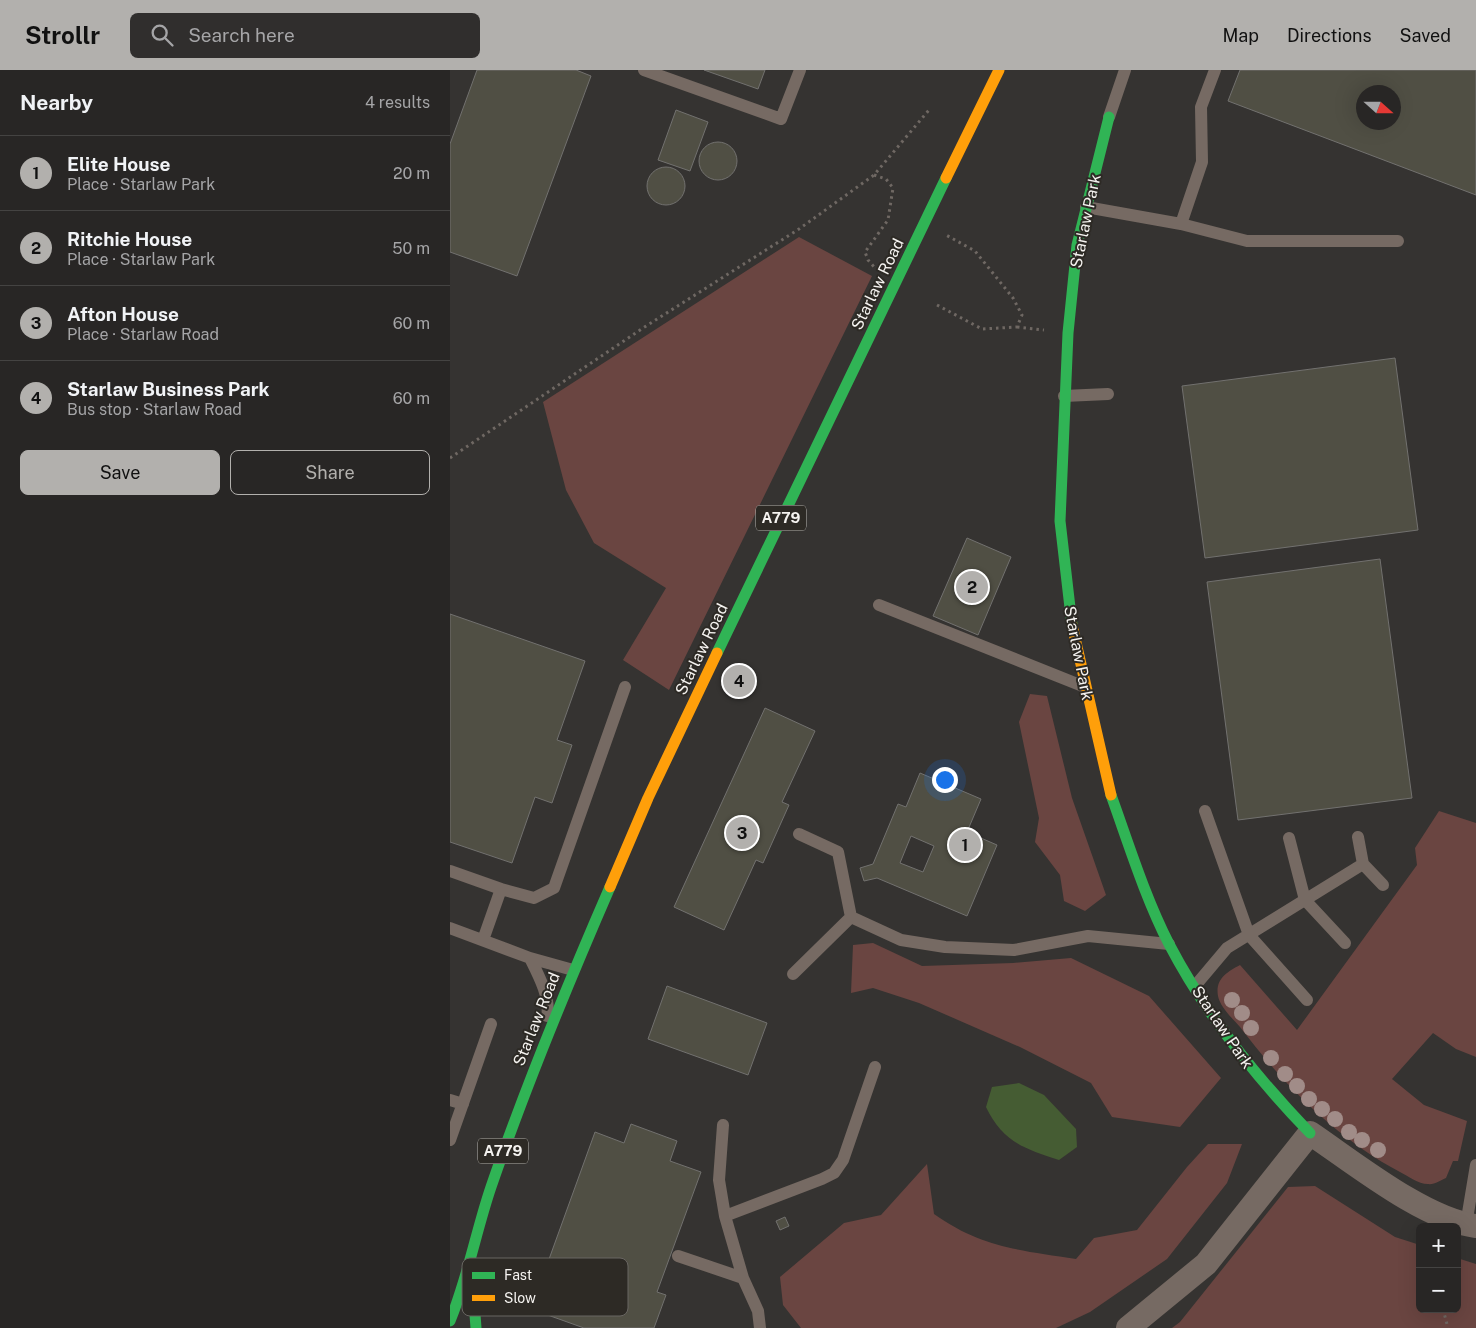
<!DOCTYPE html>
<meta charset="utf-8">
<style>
:root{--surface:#282625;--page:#302e2d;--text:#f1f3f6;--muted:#a5a5a7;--line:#444342;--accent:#b2b0ad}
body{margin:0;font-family:"Public Sans",sans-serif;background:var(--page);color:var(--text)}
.controls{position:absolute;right:15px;bottom:15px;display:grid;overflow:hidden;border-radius:8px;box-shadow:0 5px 20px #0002}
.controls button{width:45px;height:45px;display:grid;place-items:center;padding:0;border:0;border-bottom:1px solid var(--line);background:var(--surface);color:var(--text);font:25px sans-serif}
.compass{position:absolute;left:906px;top:15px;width:45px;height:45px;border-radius:50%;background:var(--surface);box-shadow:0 5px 20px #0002;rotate:111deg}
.you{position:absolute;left:494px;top:709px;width:18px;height:18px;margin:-12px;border:4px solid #fff;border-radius:50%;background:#1a73e8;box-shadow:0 0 0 8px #1a73e833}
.badge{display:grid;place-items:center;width:32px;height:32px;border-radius:50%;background:var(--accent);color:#111;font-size:16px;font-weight:700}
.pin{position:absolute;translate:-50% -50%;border:2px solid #fff;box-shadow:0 1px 5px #0006}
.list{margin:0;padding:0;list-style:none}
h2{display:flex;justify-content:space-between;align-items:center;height:65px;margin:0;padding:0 20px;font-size:21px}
h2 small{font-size:16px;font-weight:400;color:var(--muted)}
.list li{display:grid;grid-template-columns:32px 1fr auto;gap:15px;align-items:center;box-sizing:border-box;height:75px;padding:0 20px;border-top:1px solid var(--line)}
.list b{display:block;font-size:19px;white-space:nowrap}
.list p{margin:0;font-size:16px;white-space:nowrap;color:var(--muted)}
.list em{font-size:16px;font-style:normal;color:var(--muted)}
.actions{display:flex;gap:10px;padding:15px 20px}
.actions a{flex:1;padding:11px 0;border:1px solid var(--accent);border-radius:8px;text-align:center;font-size:18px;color:var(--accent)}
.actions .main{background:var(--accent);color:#111}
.icon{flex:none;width:28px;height:28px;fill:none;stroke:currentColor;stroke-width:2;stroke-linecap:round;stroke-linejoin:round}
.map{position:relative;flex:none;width:1026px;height:1258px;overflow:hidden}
header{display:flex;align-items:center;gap:30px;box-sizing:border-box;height:70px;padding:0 25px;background:var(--accent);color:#111}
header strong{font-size:24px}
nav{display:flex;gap:28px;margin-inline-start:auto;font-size:18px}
.search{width:350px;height:45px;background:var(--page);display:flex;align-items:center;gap:12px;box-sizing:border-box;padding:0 18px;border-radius:8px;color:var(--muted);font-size:19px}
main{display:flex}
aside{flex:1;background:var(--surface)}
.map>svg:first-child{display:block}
</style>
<header>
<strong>Strollr</strong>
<div class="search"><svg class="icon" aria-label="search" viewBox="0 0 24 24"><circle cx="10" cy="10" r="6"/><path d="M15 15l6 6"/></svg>Search here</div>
<nav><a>Map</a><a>Directions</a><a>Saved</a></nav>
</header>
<main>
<aside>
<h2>Nearby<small>4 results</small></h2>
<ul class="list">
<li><span class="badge">1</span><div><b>Elite House</b><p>Place · Starlaw Park</p></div><em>20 m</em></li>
<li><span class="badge">2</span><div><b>Ritchie House</b><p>Place · Starlaw Park</p></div><em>50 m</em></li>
<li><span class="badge">3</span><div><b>Afton House</b><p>Place · Starlaw Road</p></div><em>60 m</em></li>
<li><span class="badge">4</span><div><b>Starlaw Business Park</b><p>Bus stop · Starlaw Road</p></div><em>60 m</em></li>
</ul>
<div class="actions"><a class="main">Save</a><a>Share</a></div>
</aside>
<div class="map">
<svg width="1026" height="1258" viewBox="0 0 1026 1258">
<rect width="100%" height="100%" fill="#353331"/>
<path fill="#6a4541" d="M349 167 422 206 219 620 173 590 216 518 144 473 116 420 93 332Z
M580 624 597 626 622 728 656 825 635 841 614 831 610 805 585 772 589 748 569 652Z
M989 741 1026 753V987L1006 979 983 963 942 1009 974 1035 1017 1051 1008 1091H1003L996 1108C991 1110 984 1115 978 1114 968 1114 958 1106 950 1102 885 1067 834 1015 790 957 783 949 770 937 768 926 765 909 777 902 790 895L847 960 967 795 965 778Z
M423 873 472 896 563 893 621 888 699 926 771 1008 730 1057 662 1047 641 1013 570 977 469 933 423 918 401 923 403 875Z
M758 1074H792L777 1113 717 1189 640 1242 606 1258H351L333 1235 330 1207 394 1153 431 1145 477 1094 484 1144C532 1178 570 1180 626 1189L644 1168 687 1160 737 1097Z
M865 1116 945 1167 970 1175V1239H1007V1188L1026 1194V1258H722L730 1252 838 1117Z"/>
<path fill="#455c33" d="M569 1013 594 1025 626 1059 627 1077 609 1090C574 1079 552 1071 536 1037L542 1017Z"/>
<path fill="#504f44" stroke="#72716f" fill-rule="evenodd" d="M27 0H126L141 6 67 206 0 182V74Z
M254 0H315L308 19Z
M790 0H1026V125L778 31ZM914 22H944V52H914Z
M226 40 258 52 240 101 208 90Z
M249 91a19 19 0 1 1 38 0a19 19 0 1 1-38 0Z
M197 116a19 19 0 1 1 38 0a19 19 0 1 1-38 0Z
M945 288 968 460 755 488 732 316Z
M517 468 561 487 528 565 483 546Z
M930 489 962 728 788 750 757 512Z
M0 544 135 591 107 670 122 675 102 733 85 727 62 793 0 772Z
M315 638 365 661 332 732 339 735 313 793 306 790 274 860 224 837Z
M470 703 531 729 517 762 547 775 517 846 427 808 414 811 410 798 423 794 448 734 456 737ZM461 766 484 776 473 802 450 793Z
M217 916 317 953 298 1005 198 969Z
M181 1054 227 1071 220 1091 251 1102 207 1222 216 1225 204 1258H134L81 1239 145 1062 174 1073Z
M335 1147 339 1156 330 1160 326 1151Z"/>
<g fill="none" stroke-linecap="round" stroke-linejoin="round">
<path stroke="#6f6863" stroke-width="3" stroke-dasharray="2.5 4" stroke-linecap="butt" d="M424 105 436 109 443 118 438 150 415 182 418 190 425 198
M487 235 532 259 567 257 572 245 563 228 525 181 496 165
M567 257 594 260
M0 388 193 258 349 159 424 105 479 40
M993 1239 998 1258"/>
<path stroke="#766a63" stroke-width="12" d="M194 0 331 49 350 0
M659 47 675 0
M636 137 731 154 752 92 751 37 765 0
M731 154 797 171H948
M614 326 658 324
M429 535 635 617
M755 741 799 865 857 930
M349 764 388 782 401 847 451 870 495 877 564 880 638 866 719 874
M908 767 913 794 933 815
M839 768 855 830 895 873
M0 801 51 819
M0 858 80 888 123 900
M33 870 51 819 84 828 104 818 175 617
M80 888C88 904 101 928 97 946
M343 904 401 847
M745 916 777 878 913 794
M0 1030 13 1034
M273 1055 269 1110 275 1146 293 1208
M0 1070 41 954
M275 1146 372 1109 384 1103 393 1090 425 997
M1016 1155 1026 1095
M228 1186 293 1208 308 1241 310 1258"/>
<path stroke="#766a63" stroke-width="24" d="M678 1258 756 1194 860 1063C903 1092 975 1150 1026 1156"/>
<path stroke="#30b455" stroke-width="11" d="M622 555 610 451 618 263 627 175 659 47
M267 583 496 108
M661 725C679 775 695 827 719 874 756 945 805 1006 860 1063
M22 1204 26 1258
M0 1251C18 1207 26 1161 41 1117 76 1015 117 916 160 817"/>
<path stroke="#ff9f0a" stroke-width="11" d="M496 108 549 0
M622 555 661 725
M160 817 198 728 267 583"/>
</g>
<g fill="#a18c88">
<circle cx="782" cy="930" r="8"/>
<circle cx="792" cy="943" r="8"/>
<circle cx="801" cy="958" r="8"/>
<circle cx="821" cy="988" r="8"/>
<circle cx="835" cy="1004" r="8"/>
<circle cx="847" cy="1016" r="8"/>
<circle cx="859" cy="1029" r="8"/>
<circle cx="872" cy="1039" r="8"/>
<circle cx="885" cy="1049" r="8"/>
<circle cx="899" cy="1062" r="8"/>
<circle cx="912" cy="1070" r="8"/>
<circle cx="928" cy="1080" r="8"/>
</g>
<g text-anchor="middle" stroke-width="4" stroke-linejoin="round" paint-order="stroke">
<g fill="#2d2a25" stroke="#b9b7b3" stroke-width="1">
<rect x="306" y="435.5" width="50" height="25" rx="4"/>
<rect x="28" y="1068.5" width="50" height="25" rx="4"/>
</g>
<g font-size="15" font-weight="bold" fill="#f5f3f0">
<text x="331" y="453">A779</text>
<text x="53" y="1086">A779</text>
</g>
<g font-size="16" fill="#f5f3f0" stroke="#2d2a25">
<text transform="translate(635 151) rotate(-78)" y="6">Starlaw Park</text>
<text transform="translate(427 214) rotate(-64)" y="6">Starlaw Road</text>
<text transform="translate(251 579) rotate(-64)" y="6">Starlaw Road</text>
<text transform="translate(629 583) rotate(79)" y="6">Starlaw Park</text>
<text transform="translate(86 949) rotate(-68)" y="6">Starlaw Road</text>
<text transform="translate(773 957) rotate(56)" y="6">Starlaw Park</text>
</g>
</g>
<rect x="12" y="1188" width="166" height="58" rx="8" fill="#2d2a25" stroke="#696662" stroke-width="1"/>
<rect x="22" y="1202" width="23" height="7" fill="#30b455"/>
<rect x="22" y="1225" width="23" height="6" fill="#ff9f0a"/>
<g font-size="14" fill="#f5f3f0">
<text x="54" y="1210">Fast</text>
<text x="54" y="1233">Slow</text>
</g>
</svg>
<div class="controls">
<button>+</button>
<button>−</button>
</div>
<svg class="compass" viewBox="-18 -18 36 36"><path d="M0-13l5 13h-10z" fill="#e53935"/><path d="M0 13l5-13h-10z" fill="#a5a5a7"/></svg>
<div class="you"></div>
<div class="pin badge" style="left:515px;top:775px">1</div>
<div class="pin badge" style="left:522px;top:517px">2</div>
<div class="pin badge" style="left:292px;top:763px">3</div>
<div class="pin badge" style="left:289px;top:611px">4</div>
</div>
</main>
